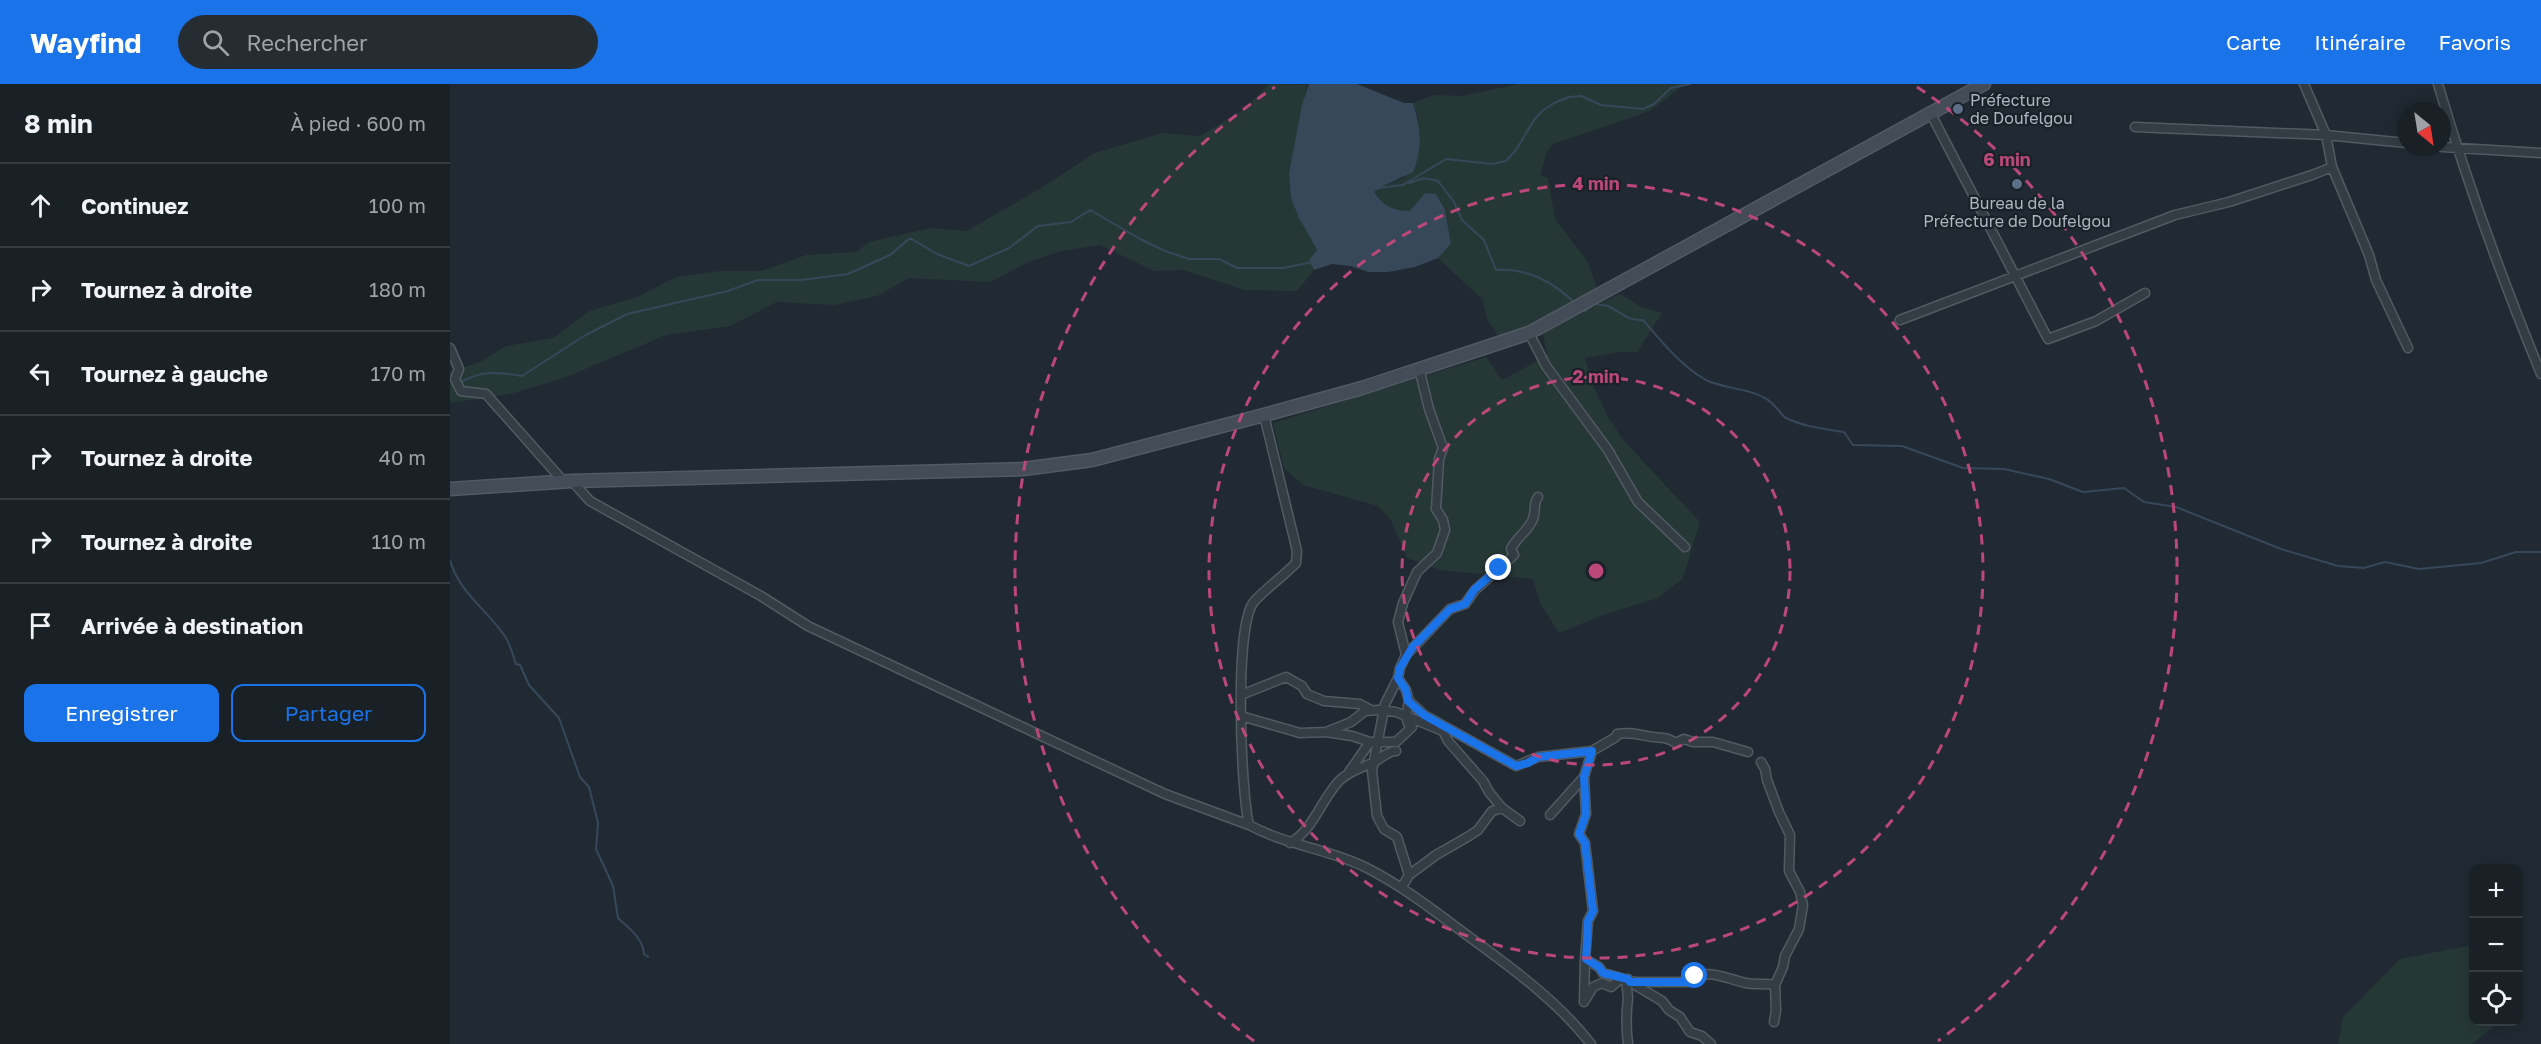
<!DOCTYPE html>
<html lang="fr">
<meta charset="utf-8">
<style>
:root{--surface:#192026;--page:#262d32;--text:#f1f3f6;--muted:#9fa3a7;--line:#373e43;--accent:#1a73e8}
body{margin:0;font-family:"Golos Text",sans-serif;background:var(--page);color:var(--text)}
.controls{position:absolute;right:18px;bottom:18px;display:grid;overflow:hidden;border-radius:12px;box-shadow:0 3px 15px #0003}
.controls button{width:54px;height:54px;display:grid;place-items:center;padding:0;border:0;border-bottom:2px solid var(--line);background:var(--surface);color:var(--text);font:30px sans-serif}
.compass{position:absolute;left:1947px;top:18px;width:54px;height:54px;border-radius:50%;background:var(--surface);box-shadow:0 3px 15px #0003;rotate:150deg}
.stop{position:absolute;width:18px;height:18px;margin:-14px;border:4px solid #1a73e8;border-radius:50%;background:#fff}
.stop.end{background:#1a73e8;border-color:#fff;box-shadow:0 2px 6px #0008}
.list{margin:0;padding:0;list-style:none}
h2{display:flex;justify-content:space-between;align-items:center;height:78px;margin:0;padding:0 24px;font-size:26px}
h2 small{font-size:20px;font-weight:400;color:var(--muted)}
.list li{display:grid;grid-template-columns:39px 1fr auto;gap:18px;align-items:center;box-sizing:border-box;height:84px;padding:0 24px;border-top:2px solid var(--line)}
.list b{display:block;font-size:22px;white-space:nowrap}
.list em{font-size:20px;font-style:normal;color:var(--muted)}
.actions{display:flex;gap:12px;padding:18px 24px}
.actions a{flex:1;padding:14px 0;border:2px solid var(--accent);border-radius:12px;text-align:center;font-size:21px;color:var(--accent)}
.actions .main{background:var(--accent);color:#fff}
.icon{flex:none;width:33px;height:33px;fill:none;stroke:currentColor;stroke-width:2;stroke-linecap:round;stroke-linejoin:round}
.map{position:relative;flex:none;width:2091px;height:960px;overflow:hidden}
header{display:flex;align-items:center;gap:36px;box-sizing:border-box;height:84px;padding:0 30px;background:var(--accent);color:#fff}
header strong{font-size:28px}
nav{display:flex;gap:33px;margin-inline-start:auto;font-size:21px}
.search{width:420px;height:54px;background:var(--page);display:flex;align-items:center;gap:15px;box-sizing:border-box;padding:0 21px;border-radius:33px;color:var(--muted);font-size:22px}
main{display:flex}
aside{flex:1;background:var(--surface)}
.map>svg:first-child{display:block}
</style>
<header>
<strong>Wayfind</strong>
<div class="search"><svg class="icon" aria-label="search" viewBox="0 0 24 24"><circle cx="10" cy="10" r="6"/><path d="M15 15l6 6"/></svg>Rechercher</div>
<nav><a>Carte</a><a>Itinéraire</a><a>Favoris</a></nav>
</header>
<main>
<aside>
<h2>8 min<small>À pied · 600 m</small></h2>
<ul class="list">
<li><svg class="icon" aria-label="ahead" viewBox="0 0 24 24"><path d="M12 20V5M6 11l6-6 6 6"/></svg><div><b>Continuez</b></div><em>100 m</em></li>
<li><svg class="icon" aria-label="right" viewBox="0 0 24 24"><path d="M7 20v-9h11M14 6l5 5-5 5"/></svg><div><b>Tournez à droite</b></div><em>180 m</em></li>
<li><svg class="icon" aria-label="left" viewBox="0 0 24 24"><path d="M17 20v-9H6M10 6l-5 5 5 5"/></svg><div><b>Tournez à gauche</b></div><em>170 m</em></li>
<li><svg class="icon" aria-label="right" viewBox="0 0 24 24"><path d="M7 20v-9h11M14 6l5 5-5 5"/></svg><div><b>Tournez à droite</b></div><em>40 m</em></li>
<li><svg class="icon" aria-label="right" viewBox="0 0 24 24"><path d="M7 20v-9h11M14 6l5 5-5 5"/></svg><div><b>Tournez à droite</b></div><em>110 m</em></li>
<li><svg class="icon" aria-label="arrive" viewBox="0 0 24 24"><path d="M6 21V4h12l-3 4 3 4H6"/></svg><div><b>Arrivée à destination</b></div></li>
</ul>
<div class="actions"><a class="main">Enregistrer</a><a>Partager</a></div>
</aside>
<div class="map">
<svg width="2091" height="960" viewBox="0 0 2091 960">
<rect width="100%" height="100%" fill="#212a33"/>
<path fill="#263836" d="M820 0 857 1 839 89 853 142 867 166 859 176 864 186 847 207 795 206 733 186 704 187 650 161 611 167 578 178 540 198 459 194 427 212 384 221 327 218 280 242 216 251 114 294 60 310 0 319V288L30 278 56 262 103 254 140 227 190 212 226 193 270 187H311L356 171 406 168 419 158 481 144 517 147 591 104 645 69 712 49 750 52 793 26Z
M1069 0H1235L1200 27 1103 60 1096 70 1090 91 1098 94 1105 135 1138 178 1148 208 1050 255 1037 235 1033 216 988 174 1001 160 995 126 975 109 960 128C945 128 932 121 924 108L935 101 954 94 969 36 963 19 984 11 1012 12Z
M1170 210 1191 223 1212 229 1187 268H1169L1135 274 1142 299 1159 335 1175 358 1250 438 1233 494 1208 514 1155 530 1109 549 1090 519 1083 495 990 486 957 474 941 436 928 422 853 401 834 384 823 339 1036 273 1052 296 1097 272 1093 248Z
M2023 861 2024 938H2049L2022 960H1888L1893 933 1950 875Z"/>
<path fill="#364859" d="M859 0H907L954 19H963C971 43 973 65 963 88L935 101 924 108C932 121 945 128 960 127L975 109 986 110 995 126 1001 160 988 174 965 183 938 188H919L900 182 882 180 864 186 859 176 867 166 849 134 841 114 839 89 852 21Z"/>
<g fill="none" stroke-linecap="round" stroke-linejoin="round">
<path stroke="#364859" stroke-width="2" d="M959 99 974 94 988 97 1004 118 1012 136 1034 156 1046 186C1079 184 1103 198 1126 220
M928 104 953 101 996 75 1042 80 1056 77 1066 66 1084 36 1092 27 1104 19 1119 13 1131 12 1151 21 1193 25 1204 20 1221 4 1240 0
M1133 225 1135 227 1145 220C1150 221 1156 221 1160 223 1172 229 1178 237 1193 236 1211 257 1231 282 1256 296 1274 305 1297 304 1313 313 1326 319 1329 330 1336 334 1354 343 1376 345 1394 348L1403 361 1452 362 1513 384 1554 385 1599 395 1633 408 1674 404 1694 418 1726 423 1831 465 1888 482 1914 484 1935 478 1969 485 2031 479 2066 468H2091
M11 298C32 286 48 288 72 292L134 252 177 230 278 207 308 196H351L398 190 440 171 460 154 487 170 519 182 559 164 588 142 621 138 640 126 690 155 715 167 739 175H769L787 184H833L863 178
M0 476C9 509 39 527 56 554 61 562 63 572 66 580L70 581 79 601 109 634 130 693 139 703 148 739 146 765 163 802 168 834C179 844 193 854 194 870L198 873"/>
<g stroke="#525a62" stroke-width="11">
<path id="street" d="M1854 0 1876 51 1882 83 1919 171 1926 196 1958 264
M1988 0C2017 99 2052 195 2091 290
M1481 30 1598 255 1646 237 1695 209
M1685 43 1876 51 1956 59
M1992 63 2091 69
M1450 236 1725 131 1779 118 1862 91 1882 83
M1079 249 1096 282 1158 366 1188 418 1235 463
M0 264 9 285 5 295 11 307 36 310 114 398
M814 331 847 467 846 479C835 491 810 509 803 519 784 547 791 707 799 741 836 761 878 765 915 783 951 801 982 825 1014 849 1059 882 1107 916 1141 960
M122 397 140 417 311 512 358 542 715 710 799 741
M956 571 948 538 953 519 967 488 987 469 995 446 993 436 986 425 989 375 993 364 979 325 969 284
M948 594 935 620 922 687 927 732 934 745 947 753 959 791 952 803
M791 611 836 593 852 602 857 610 874 617 910 620 921 626
M959 617 974 631 1066 682 1088 673 1142 667
M791 632 850 649 876 648 902 652 920 658H946L962 643
M960 645 956 633 959 617 956 606 948 594 950 584 956 571 1000 525 1015 520 1025 506 1064 471 1061 465C1066 454 1077 448 1082 437 1087 429 1082 420 1088 413
M876 648 901 638 915 627 929 626 946 628 993 647 998 657 1033 697 1039 708 1052 724 1070 737
M1311 678 1315 685 1317 696 1329 728 1340 751 1339 787 1350 808 1353 821 1349 845 1335 872 1333 883 1325 901 1326 926 1324 938
M899 688 920 658
M1134 693 1136 730 1129 750 1135 759 1143 827 1138 837 1135 875 1149 883 1153 889 1185 898V901L1212 917 1219 926 1230 933 1240 948 1252 952 1261 960
M1100 731 1134 693 1142 667 1166 653 1167 650C1179 648 1186 650 1197 652 1210 655 1213 651 1226 659L1234 655 1243 658H1263L1298 668
M840 759C864 745 871 716 889 697 900 686 913 684 926 677 933 673 938 667 946 667
M959 791 986 771 1019 752 1028 746 1042 727 1052 724
M1135 875 1134 918 1143 903 1152 899 1161 903 1169 896 1178 895
M1185 898H1238C1256 882 1276 895 1296 899 1306 901 1315 899 1325 901
M1178 960C1176 944 1176 930 1178 914 1178 907 1175 902 1178 895"/>
</g>
<g stroke="#525a62" stroke-width="15">
<path id="secondary" d="M0 405 122 397 573 385 642 376 814 331 912 304 1079 249 1534 0"/>
</g>
<use href="#street" stroke="#343c44" stroke-width="8"/>
<use href="#secondary" stroke="#434c57" stroke-width="12"/>
</g>
<g fill="none" stroke-linecap="round" stroke-linejoin="round">
<path stroke="#1a73e8" stroke-width="8" d="M1049 484 1024 506 1015 520 1000 525 962 564 950 584 948 594 956 606 958 617 974 631 1066 682 1078 679 1088 673 1142 667 1134 693 1136 730 1129 750 1135 759 1143 827 1138 837 1136 875 1149 883 1153 889 1178 895 1180 898H1238L1245 892"/>
</g>
<g fill="none" stroke="#bc487a" stroke-width="3" stroke-dasharray="10 8">
<circle cx="1146" cy="487" r="194"/>
<circle cx="1146" cy="487" r="387"/>
<path d="M804 957A581 581 0 0 1 825 3M1467 3A581 581 0 0 1 1488 957"/>
</g>
<g fill="#5c6f8a" stroke="#1a2128" stroke-width="2">
<circle cx="1508" cy="25" r="6"/>
<circle cx="1567" cy="100" r="6"/>
</g>
<g text-anchor="middle" stroke-width="4.5" stroke-linejoin="round" paint-order="stroke">
<g font-size="16" fill="#aeb7c1" stroke="#1a2128" text-anchor="start">
<text x="1520" y="22">Préfecture<tspan x="1520" dy="18">de Doufelgou</tspan></text>
<text x="1567" y="125" text-anchor="middle">Bureau de la<tspan x="1567" dy="18">Préfecture de Doufelgou</tspan></text>
</g>
</g>
<circle cx="1146" cy="487" r="9" fill="#bc487a" stroke="#1a2128" stroke-width="3"/>
<g font-size="18" text-anchor="middle" font-weight="bold" fill="#bc487a" stroke="#1a2128" stroke-width="4.5" stroke-linejoin="round" paint-order="stroke">
<text x="1557" y="82">6 min</text>
<text x="1146" y="106">4 min</text>
<text x="1146" y="299">2 min</text>
</g>
</svg>
<div class="controls">
<button>+</button>
<button>−</button>
<button><svg class="icon" aria-label="locate" viewBox="0 0 24 24"><circle cx="12" cy="12" r="6"/><path d="M12 2v4M12 18v4M2 12h4M18 12h4"/></svg></button>
</div>
<svg class="compass" viewBox="-18 -18 36 36"><path d="M0-13l5 13h-10z" fill="#e53935"/><path d="M0 13l5-13h-10z" fill="#9fa3a7"/></svg>
<div class="stop" style="left:1245px;top:892px"></div>
<div class="stop end" style="left:1049px;top:484px"></div>
</div>
</main>
